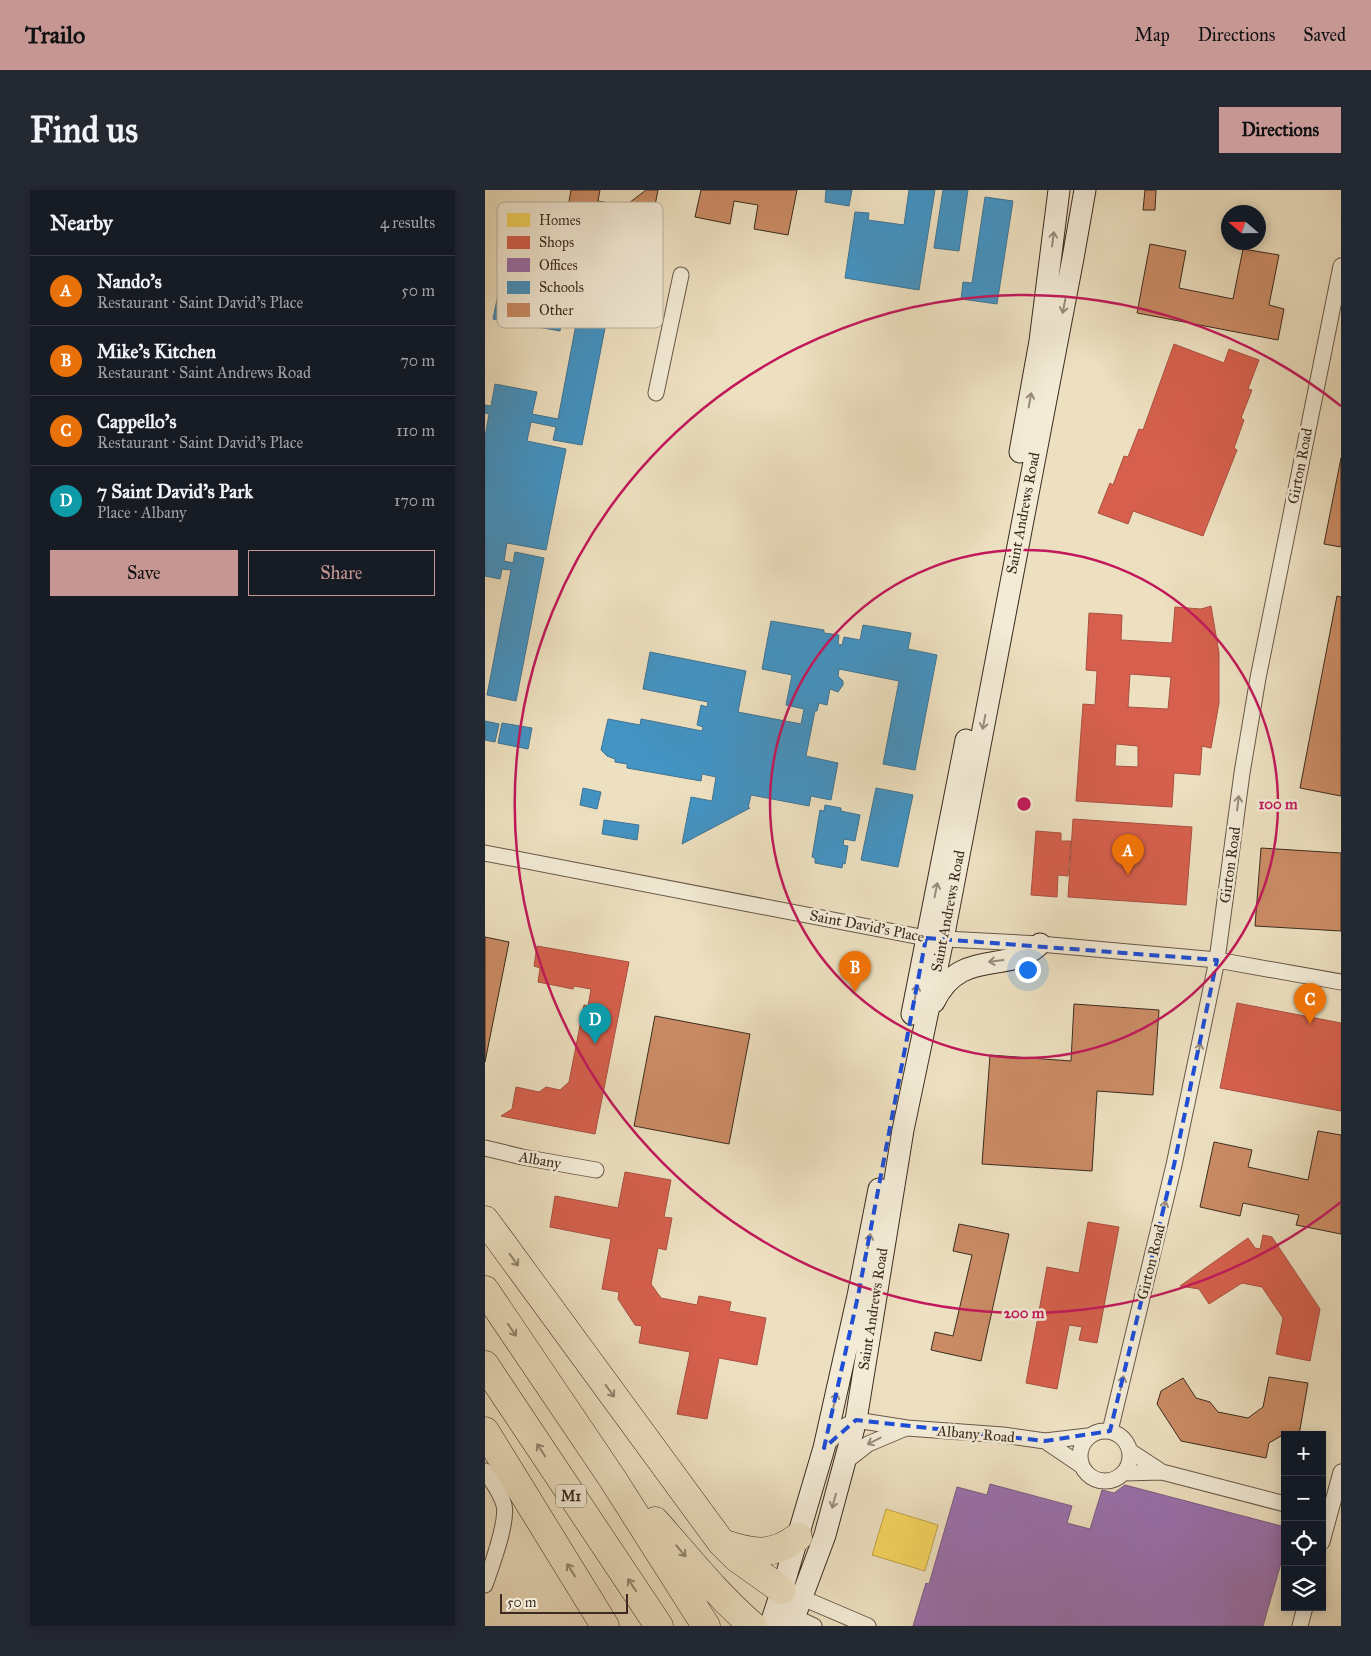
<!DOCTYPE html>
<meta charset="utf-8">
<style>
:root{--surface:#171b24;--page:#242831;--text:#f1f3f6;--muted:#9ea1a6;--line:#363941;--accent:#c59692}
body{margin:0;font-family:"IM FELL Great Primer",serif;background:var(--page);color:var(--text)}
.controls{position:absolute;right:15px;bottom:15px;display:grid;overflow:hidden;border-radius:0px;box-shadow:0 2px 12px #0003}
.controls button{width:45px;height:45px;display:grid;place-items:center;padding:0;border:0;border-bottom:1px solid var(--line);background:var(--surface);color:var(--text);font:25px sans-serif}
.compass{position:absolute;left:736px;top:15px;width:45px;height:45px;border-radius:50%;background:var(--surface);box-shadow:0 2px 12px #0003;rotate:290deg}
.scale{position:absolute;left:15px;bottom:12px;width:128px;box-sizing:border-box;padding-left:5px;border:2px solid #3b2b20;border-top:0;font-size:14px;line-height:18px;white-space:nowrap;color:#3b2b20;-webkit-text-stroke:4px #f3ebd6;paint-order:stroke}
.you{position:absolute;left:542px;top:779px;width:18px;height:18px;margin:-12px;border:4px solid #fff;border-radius:50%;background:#1a73e8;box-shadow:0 0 0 8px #1a73e833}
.badge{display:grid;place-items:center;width:32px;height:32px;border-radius:50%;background:var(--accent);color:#fff;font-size:16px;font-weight:700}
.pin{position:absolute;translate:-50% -41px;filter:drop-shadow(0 1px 2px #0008)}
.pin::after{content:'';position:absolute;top:26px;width:18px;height:15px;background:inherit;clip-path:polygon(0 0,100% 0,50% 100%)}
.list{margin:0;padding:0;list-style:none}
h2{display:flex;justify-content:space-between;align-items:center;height:65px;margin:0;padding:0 20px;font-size:21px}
h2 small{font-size:16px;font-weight:400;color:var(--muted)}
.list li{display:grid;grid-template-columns:32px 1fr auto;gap:15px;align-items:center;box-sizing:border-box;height:70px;padding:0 20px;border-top:1px solid var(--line)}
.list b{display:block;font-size:19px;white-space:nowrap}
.list p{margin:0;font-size:16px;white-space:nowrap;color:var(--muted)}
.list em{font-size:16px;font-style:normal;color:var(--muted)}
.actions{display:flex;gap:10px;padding:15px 20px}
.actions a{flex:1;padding:11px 0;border:1px solid var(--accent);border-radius:0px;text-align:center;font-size:18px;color:var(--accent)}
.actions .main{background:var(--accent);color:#111}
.icon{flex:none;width:28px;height:28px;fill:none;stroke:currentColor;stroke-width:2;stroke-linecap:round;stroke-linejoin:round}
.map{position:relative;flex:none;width:856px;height:1436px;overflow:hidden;border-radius:0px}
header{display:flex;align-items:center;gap:30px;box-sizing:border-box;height:70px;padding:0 25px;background:var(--accent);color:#111}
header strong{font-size:24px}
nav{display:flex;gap:28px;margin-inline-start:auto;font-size:18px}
.intro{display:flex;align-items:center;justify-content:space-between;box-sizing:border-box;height:120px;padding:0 30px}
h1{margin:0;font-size:35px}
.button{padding:12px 22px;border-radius:0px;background:var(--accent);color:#111;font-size:18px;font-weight:700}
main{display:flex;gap:30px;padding:0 30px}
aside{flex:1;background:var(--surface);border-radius:0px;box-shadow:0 2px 12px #0003}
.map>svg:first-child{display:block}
</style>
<header>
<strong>Trailo</strong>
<nav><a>Map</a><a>Directions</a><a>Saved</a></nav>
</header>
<div class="intro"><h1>Find us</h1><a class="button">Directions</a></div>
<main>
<aside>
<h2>Nearby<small>4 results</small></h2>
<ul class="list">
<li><span class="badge" style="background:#e8710a">A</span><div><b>Nando's</b><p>Restaurant · Saint David's Place</p></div><em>50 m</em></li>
<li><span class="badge" style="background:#e8710a">B</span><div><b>Mike's Kitchen</b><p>Restaurant · Saint Andrews Road</p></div><em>70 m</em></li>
<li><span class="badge" style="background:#e8710a">C</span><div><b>Cappello's</b><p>Restaurant · Saint David's Place</p></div><em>110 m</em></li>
<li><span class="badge" style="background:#0f9aa8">D</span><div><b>7 Saint David's Park</b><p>Place · Albany</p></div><em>170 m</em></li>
</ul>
<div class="actions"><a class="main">Save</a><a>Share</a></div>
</aside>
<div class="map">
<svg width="856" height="1436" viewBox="0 0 856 1436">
<rect width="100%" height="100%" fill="#ede0c0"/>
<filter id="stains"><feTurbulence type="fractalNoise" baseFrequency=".004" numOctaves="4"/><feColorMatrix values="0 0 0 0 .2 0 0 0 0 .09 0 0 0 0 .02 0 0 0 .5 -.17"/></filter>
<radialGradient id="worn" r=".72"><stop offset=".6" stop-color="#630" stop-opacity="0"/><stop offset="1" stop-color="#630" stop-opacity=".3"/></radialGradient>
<path fill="#f6d55c" stroke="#bea24a" d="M401 1319 453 1335 440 1381 387 1365Z"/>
<path fill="#d6604d" stroke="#a85040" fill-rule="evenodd" d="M689 154 739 173 744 159 774 170 763 199 767 200 756 228 759 230 749 258 752 260 718 346 648 321 643 334 613 323 625 293 628 295 639 266 643 267 654 239 658 240Z
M726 416 734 463V513L726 558 717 556 715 585 689 583 687 617 591 611 598 514 610 515 612 481 601 480 604 423 637 425 636 450 687 453 690 417 716 419ZM645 484 686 487 683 519 643 517ZM631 554 653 556V577L630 576Z
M588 629 707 637 701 715 583 707Z
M551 641 576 643V651H586L583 686 573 685 572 707 546 705Z
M52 756 144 772 110 944 16 926 27 919 31 897 54 902 61 897 75 900 84 892 99 815 103 816 106 799 89 796 88 799 53 792 55 778 49 776Z
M752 813 856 833V921L735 898Z
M140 982 186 990 179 1027 187 1028 181 1060 173 1058 166 1094 176 1108 212 1115 214 1106 246 1112 244 1121 281 1128 272 1175 234 1168 222 1229 192 1224 205 1162 154 1153 157 1136 150 1135 133 1109 134 1102 117 1099 126 1049 65 1037 70 1006 133 1018Z
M603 1032 634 1037 612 1153 594 1150 597 1137 584 1135 572 1199 541 1193 562 1077 594 1083Z
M778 1045 787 1047 835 1119 825 1171 791 1164 798 1128 777 1097 757 1093 724 1114 714 1099 695 1096 763 1048 770 1058 775 1059Z"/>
<path fill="#9970ab" stroke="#7d5b81" d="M505 1294 587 1316 582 1333 605 1339 617 1300 629 1303 640 1295 800 1337V1359L778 1436H428L441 1393 444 1394 472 1297 502 1305Z"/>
<path fill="#4393c3" stroke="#417492" d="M341 0H367L364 16 340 12Z
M424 0H450L434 100 360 88 370 22 384 23 383 30 419 35Z
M458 0H483L474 61 449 58Z
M500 7 528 11 512 114 476 109 478 92 487 93Z
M14 100 80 112 75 141 8 129Z
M96 108 125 113 97 255 68 250 71 237 46 232 42 251 81 259 61 360 22 353 19 371 28 373 30 362 59 368 31 511 2 505 26 380 17 379 15 389 0 386V247L4 224 0 223V215L6 216 10 194 52 202 47 224 73 229Z
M286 431 339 440V443L354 445 353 454 357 455 359 447 375 450 378 435 426 443 423 459 452 465 430 580 398 574 414 491 354 479 353 486 358 491V495L353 502 345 499 342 515 334 513 332 521H330L321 566 353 573 346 610 326 606 324 616 266 605 263 618H265L197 654 206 607 227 611 231 587 217 584 216 591 142 578V574L130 572V569L122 566 116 560 123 529 155 535 156 529 217 541 218 537 212 535 216 515 222 517 223 512 158 499 165 462 261 481 253 522 316 534 319 519 301 515 307 485 277 479Z
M0 531 14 534 10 552 0 550Z
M17 533 47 538 43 559 13 553Z
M98 598 116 602 112 619 95 615Z
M391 598 428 605 413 677 376 670Z
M340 615 356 618V621L375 625 370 651 359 649 358 655 363 656 360 674 358 673 357 678 330 673V668L327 667 335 620 339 621Z
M119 630 154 635 152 650 117 644Z"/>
<path fill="#cb8c65" stroke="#3b2b20" d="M86 0H115L113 11 140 16 161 0H173L164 46 135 40 136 30 110 26 109 34 81 29Z
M216 0H312L303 45 269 39 273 15 249 11 245 34 210 27Z
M660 0H671L670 20H658Z
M665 54 701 61 694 98 748 109 758 59 794 65 784 115 799 119 793 150 652 123Z
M856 268V357L839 354Z
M852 406 856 407V606L815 598Z
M776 658 856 663V741L770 736Z
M0 747 24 752 0 872Z
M589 814 674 820 668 905 612 901 607 981 497 974 505 865 586 871Z
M170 826 265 844 244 954 149 936Z
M833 941 856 945V1044L811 1035 814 1025 758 1013 755 1026 715 1017 729 952 767 960 763 977 823 990Z
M474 1034 524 1044 496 1171 446 1160 450 1142 468 1146 487 1065 468 1061Z
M784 1187 823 1193 814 1245 796 1246 784 1253 781 1268 696 1251 672 1214 676 1201 698 1188 711 1208 725 1212 733 1222 763 1228 778 1217Z"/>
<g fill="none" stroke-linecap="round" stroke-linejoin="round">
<g stroke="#685848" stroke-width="17">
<path id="minor" d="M171 203 196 85
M0 663 441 748 555 754 732 770 856 792
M0 958 37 967 111 980
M595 1266a25 25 0 1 1 50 0a25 25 0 1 1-50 0Z
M625 1241 689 975 732 770 757 583 773 488 856 76
M560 1251 597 1276
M340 1257 358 1237 371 1230 422 1238 518 1245 560 1251 603 1246
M645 1261 677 1282
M360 1272 383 1254 421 1238
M0 1281C7 1291 16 1303 19 1315 23 1333 6 1377 0 1395
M638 1283 677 1282 800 1314
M837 1352 856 1282
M308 1404 383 1436
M301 1423 329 1436
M815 1436 820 1417"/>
</g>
<g stroke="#3b2b20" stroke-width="23">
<path id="secondary" d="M535 262 555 151 574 0
M449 812C476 756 523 786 555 754
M427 824 481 550
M285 1436 297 1400 339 1258 373 1106 394 999
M306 1436 340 1345 371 1230 418 940 458 749 588 68 600 0"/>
</g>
<g stroke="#3b2b20" stroke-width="29">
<path id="motorway" d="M0 1030 236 1352 252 1368 297 1400
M0 1100 127 1288 221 1436
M0 1175 174 1436
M0 1241 120 1436
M170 1331C202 1367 232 1405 268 1436
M240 1354C269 1364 288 1366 313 1347"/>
</g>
<use href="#minor" stroke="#f3ebd6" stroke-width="15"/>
<use href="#secondary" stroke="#f3ebd6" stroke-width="21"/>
<use href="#motorway" stroke="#ede0c0" stroke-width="28"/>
</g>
<defs><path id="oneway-shaft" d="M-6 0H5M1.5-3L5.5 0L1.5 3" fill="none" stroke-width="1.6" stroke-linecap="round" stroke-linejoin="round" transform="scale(1.25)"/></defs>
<g stroke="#978b7b">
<use href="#oneway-shaft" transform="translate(568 49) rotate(-83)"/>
<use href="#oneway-shaft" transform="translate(579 116) rotate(101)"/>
<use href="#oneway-shaft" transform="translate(545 210) rotate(-80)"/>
<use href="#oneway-shaft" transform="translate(499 532) rotate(101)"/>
<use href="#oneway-shaft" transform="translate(753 613) rotate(-83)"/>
<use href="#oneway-shaft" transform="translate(451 700) rotate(-79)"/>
<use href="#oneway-shaft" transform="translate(511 771) rotate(173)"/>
<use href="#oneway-shaft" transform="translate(431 802) rotate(-80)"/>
<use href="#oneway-shaft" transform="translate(714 860) rotate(-78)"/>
<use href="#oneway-shaft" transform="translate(679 1018) rotate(-76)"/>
<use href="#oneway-shaft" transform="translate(384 1051) rotate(-79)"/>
<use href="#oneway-shaft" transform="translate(637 1193) rotate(-77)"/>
<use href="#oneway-shaft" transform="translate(350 1210) rotate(-77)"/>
<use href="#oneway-shaft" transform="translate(389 1251) rotate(153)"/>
<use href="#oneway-shaft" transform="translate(349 1311) rotate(105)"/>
</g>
<g stroke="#948670">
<use href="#oneway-shaft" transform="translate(29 1070) rotate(54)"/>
<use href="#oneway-shaft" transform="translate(27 1140) rotate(56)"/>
<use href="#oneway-shaft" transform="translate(125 1201) rotate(54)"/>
<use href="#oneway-shaft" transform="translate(56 1260) rotate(-123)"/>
<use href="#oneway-shaft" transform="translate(196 1361) rotate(50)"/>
<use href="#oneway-shaft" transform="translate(86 1380) rotate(-122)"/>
<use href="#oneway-shaft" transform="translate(147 1395) rotate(-124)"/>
</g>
<path fill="none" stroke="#1d4ed8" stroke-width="4" stroke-dasharray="10 6" stroke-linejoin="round" d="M441 748 732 770 689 975 625 1241 560 1251 371 1230 339 1258 373 1106Z"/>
<g fill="none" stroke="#c2185b" stroke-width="2.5">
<circle cx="539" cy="614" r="254"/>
<path d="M856 1012A509 509 0 1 1 856 216"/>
</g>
<g text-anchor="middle" stroke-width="5" stroke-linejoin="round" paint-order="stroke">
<rect fill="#f3ebd6" stroke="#726557" stroke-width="1" x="71" y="1294.5" width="30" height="23" rx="4"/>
<g font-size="14" font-weight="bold" fill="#3b2b20">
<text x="86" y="1311">M1</text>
</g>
<g font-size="15" fill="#3b2b20" stroke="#f3ebd6">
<text transform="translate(815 276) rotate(-79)" y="5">Girton Road</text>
<text transform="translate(538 323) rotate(-79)" y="5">Saint Andrews Road</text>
<text transform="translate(745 675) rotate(-82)" y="5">Girton Road</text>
<text transform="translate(463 721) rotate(-79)" y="5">Saint Andrews Road</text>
<text transform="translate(382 736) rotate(11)" y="5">Saint David's Place</text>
<text transform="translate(55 970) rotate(10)" y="5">Albany</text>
<text transform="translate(666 1072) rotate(-76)" y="5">Girton Road</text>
<text transform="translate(388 1119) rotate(-81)" y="5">Saint Andrews Road</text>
<text transform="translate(491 1244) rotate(5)" y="5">Albany Road</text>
</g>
</g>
<rect x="12" y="12" width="166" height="126" rx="8" fill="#f3ebd6" stroke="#bcb19f" stroke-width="1"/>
<rect x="22" y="23" width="23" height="14" fill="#f6d55c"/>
<rect x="22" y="46" width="23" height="13" fill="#d6604d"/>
<rect x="22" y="68" width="23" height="14" fill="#9970ab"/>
<rect x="22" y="91" width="23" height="13" fill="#4393c3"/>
<rect x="22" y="113" width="23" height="14" fill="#cb8c65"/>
<g font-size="14" fill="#3b2b20">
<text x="54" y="35">Homes</text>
<text x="54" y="57">Shops</text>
<text x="54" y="80">Offices</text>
<text x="54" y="102">Schools</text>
<text x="54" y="125">Other</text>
</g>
<circle cx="539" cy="614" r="8" fill="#c2185b" stroke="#f3ebd6" stroke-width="2.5"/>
<g font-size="15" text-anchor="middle" font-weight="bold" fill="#c2185b" stroke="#f3ebd6" stroke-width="5" stroke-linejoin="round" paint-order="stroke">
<text x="793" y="619">100 m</text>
<text x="539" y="1128">200 m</text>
</g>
<rect width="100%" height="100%" filter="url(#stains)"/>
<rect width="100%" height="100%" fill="url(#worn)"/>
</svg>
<div class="controls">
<button>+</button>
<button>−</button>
<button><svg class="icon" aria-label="locate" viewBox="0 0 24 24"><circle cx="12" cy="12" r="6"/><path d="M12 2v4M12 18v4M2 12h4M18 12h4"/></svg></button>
<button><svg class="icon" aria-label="layers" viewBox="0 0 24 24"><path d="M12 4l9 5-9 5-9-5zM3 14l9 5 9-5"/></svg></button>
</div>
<svg class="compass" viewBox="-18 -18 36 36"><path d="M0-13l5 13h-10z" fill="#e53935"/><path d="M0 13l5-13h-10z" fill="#9ea1a6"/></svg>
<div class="scale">50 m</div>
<div class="you"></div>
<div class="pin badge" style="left:643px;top:685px;background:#e8710a">A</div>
<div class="pin badge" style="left:370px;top:802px;background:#e8710a">B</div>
<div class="pin badge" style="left:825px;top:834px;background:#e8710a">C</div>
<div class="pin badge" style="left:110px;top:854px;background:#0f9aa8">D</div>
</div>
</main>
